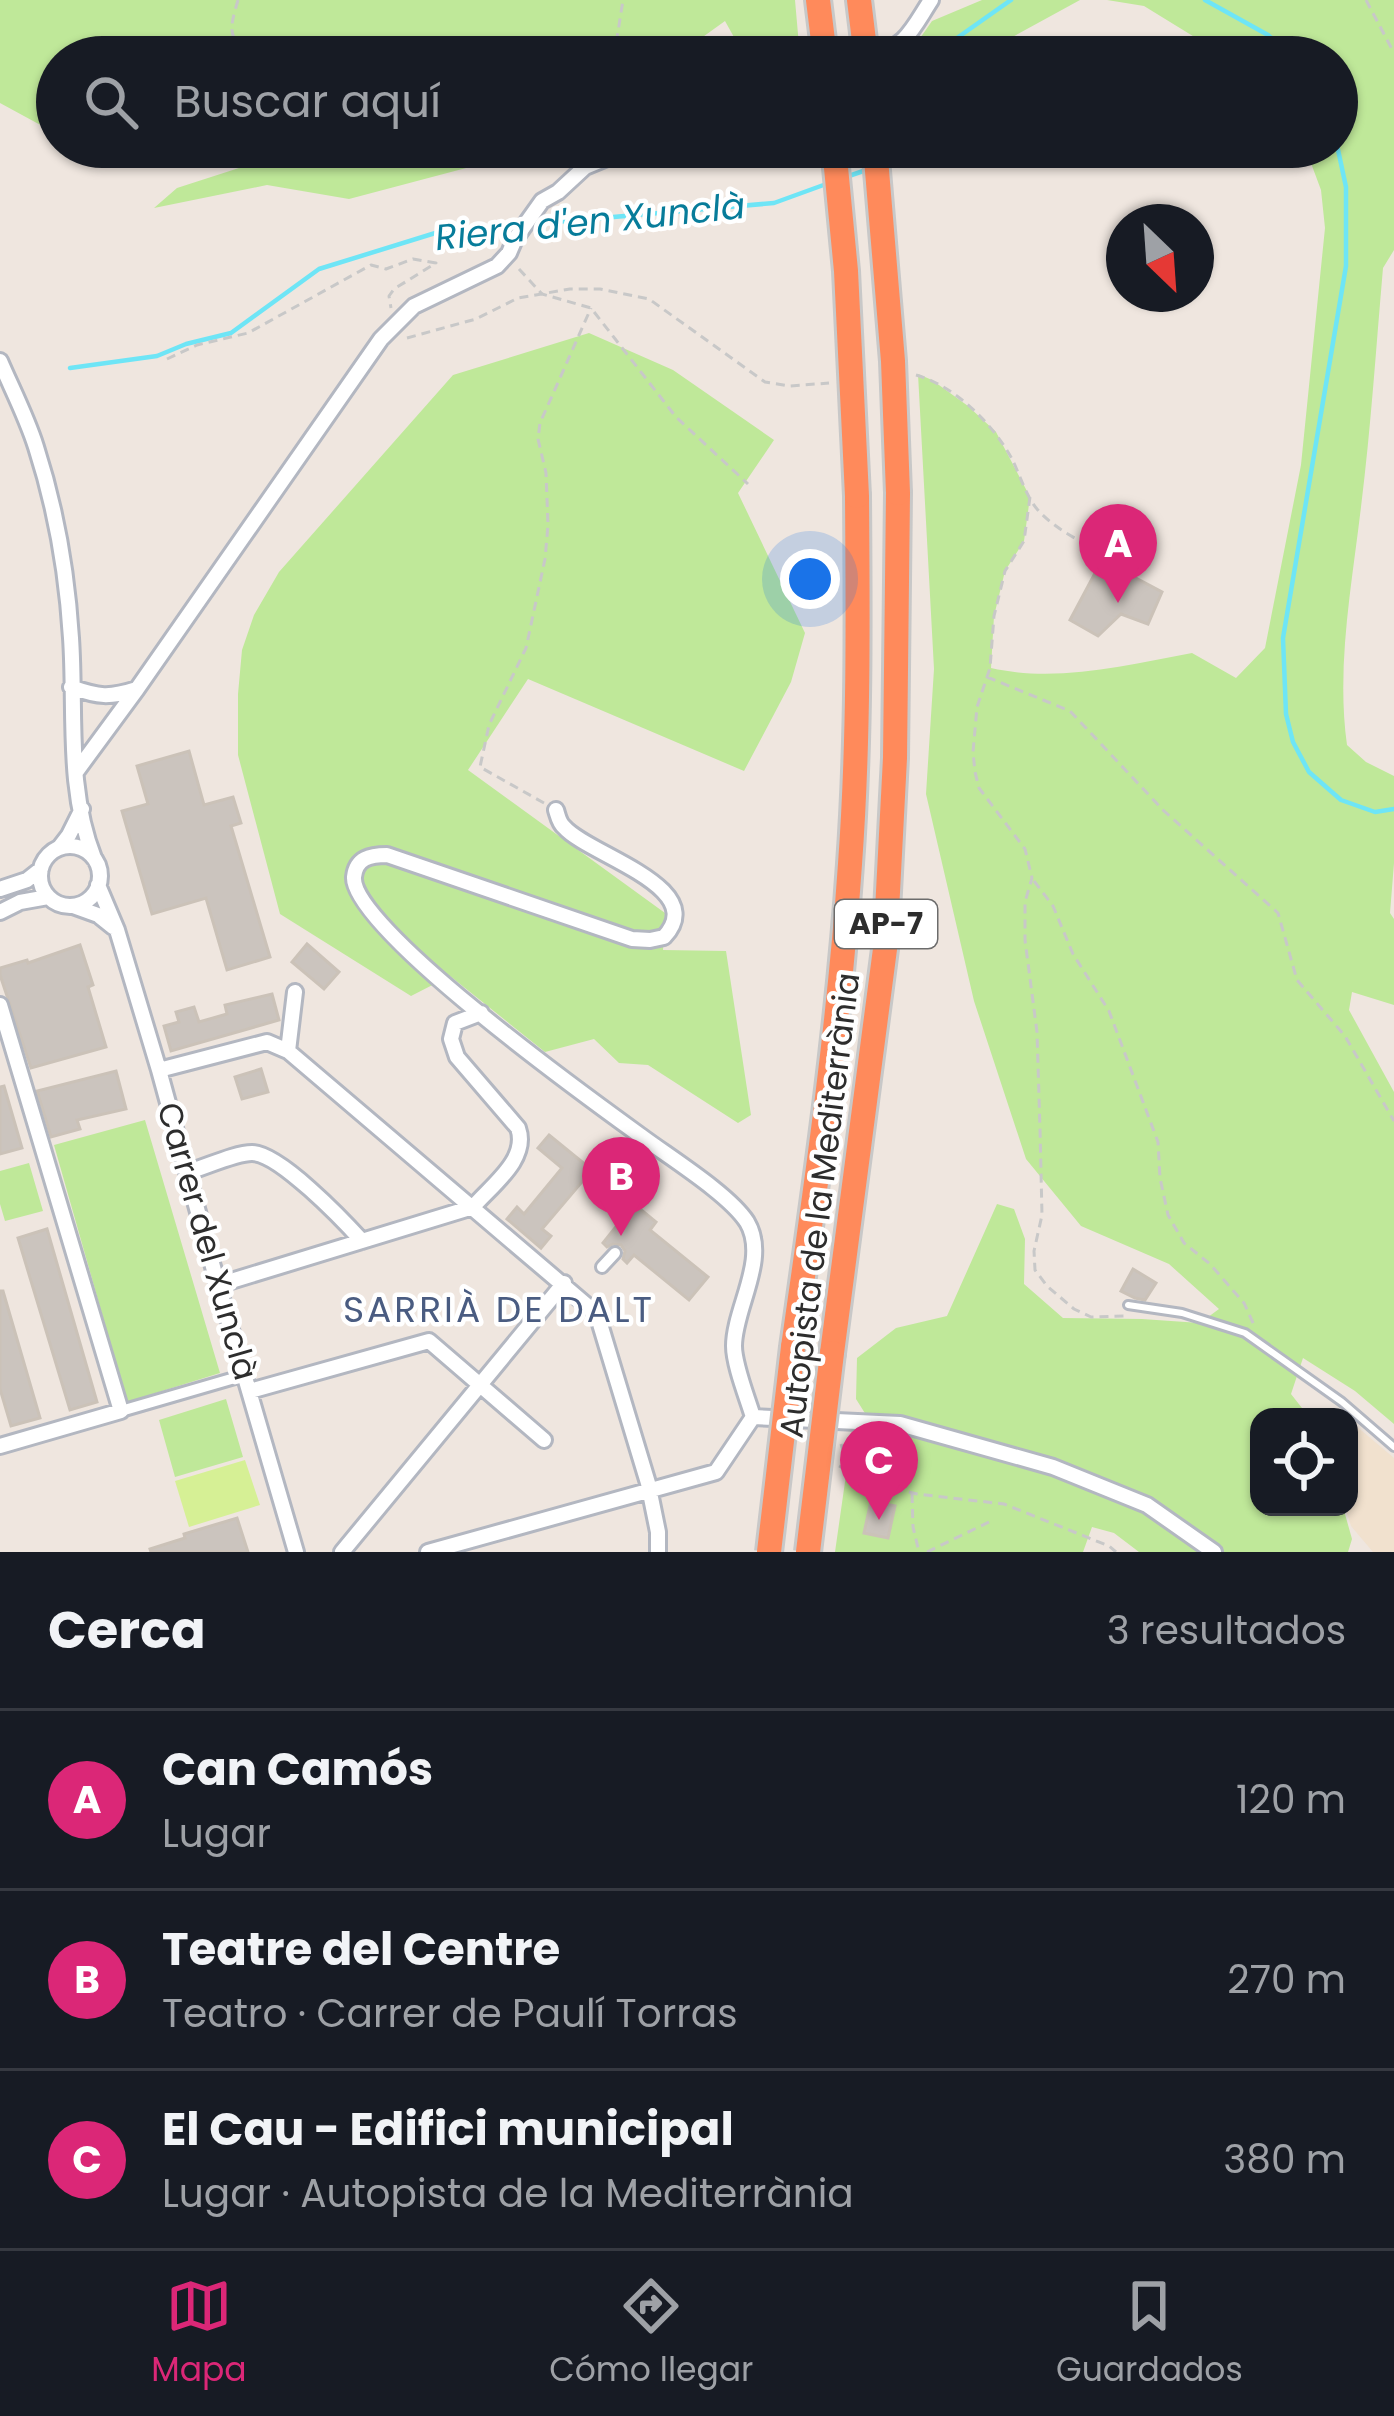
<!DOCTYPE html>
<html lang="es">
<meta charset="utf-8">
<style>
:root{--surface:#171b24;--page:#242831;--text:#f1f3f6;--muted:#9ea1a6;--line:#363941;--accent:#db2777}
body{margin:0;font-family:Poppins,sans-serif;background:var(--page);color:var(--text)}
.controls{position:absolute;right:36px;bottom:36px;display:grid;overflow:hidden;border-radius:24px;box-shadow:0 3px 9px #0004}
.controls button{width:108px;height:108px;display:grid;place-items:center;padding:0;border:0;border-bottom:3px solid var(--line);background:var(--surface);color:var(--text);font:60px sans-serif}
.compass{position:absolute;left:1106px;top:204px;width:108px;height:108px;border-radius:50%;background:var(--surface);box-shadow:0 3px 9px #0004;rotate:155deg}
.you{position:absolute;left:810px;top:579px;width:42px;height:42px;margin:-30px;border:9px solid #fff;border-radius:50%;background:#1a73e8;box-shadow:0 0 0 18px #1a73e833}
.badge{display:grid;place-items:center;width:78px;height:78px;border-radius:50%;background:var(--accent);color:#fff;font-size:39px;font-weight:700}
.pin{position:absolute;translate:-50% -99px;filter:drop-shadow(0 3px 6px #0008)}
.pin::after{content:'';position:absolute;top:63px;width:42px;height:36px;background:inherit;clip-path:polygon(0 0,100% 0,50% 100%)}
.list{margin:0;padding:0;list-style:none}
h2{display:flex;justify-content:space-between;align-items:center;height:156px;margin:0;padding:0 48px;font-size:51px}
h2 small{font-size:39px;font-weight:400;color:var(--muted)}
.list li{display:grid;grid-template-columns:78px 1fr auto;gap:36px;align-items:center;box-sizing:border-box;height:180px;padding:0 48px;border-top:3px solid var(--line)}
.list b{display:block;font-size:45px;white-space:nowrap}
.list p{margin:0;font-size:39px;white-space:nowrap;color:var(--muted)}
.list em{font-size:39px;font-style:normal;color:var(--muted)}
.icon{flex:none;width:66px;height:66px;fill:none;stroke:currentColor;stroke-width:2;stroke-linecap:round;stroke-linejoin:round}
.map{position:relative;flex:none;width:1394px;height:1552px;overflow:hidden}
.search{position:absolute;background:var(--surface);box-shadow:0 3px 9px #0004;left:36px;right:36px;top:36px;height:132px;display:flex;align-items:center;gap:30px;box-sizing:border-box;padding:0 42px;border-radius:66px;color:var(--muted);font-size:45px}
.sheet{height:696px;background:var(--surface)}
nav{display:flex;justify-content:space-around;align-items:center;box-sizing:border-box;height:168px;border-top:3px solid var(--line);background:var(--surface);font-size:33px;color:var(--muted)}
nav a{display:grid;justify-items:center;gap:6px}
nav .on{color:var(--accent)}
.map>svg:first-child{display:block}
</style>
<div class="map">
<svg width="1394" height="1552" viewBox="0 0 1394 1552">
<rect width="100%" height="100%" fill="#efe6df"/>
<path fill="#f1e1ce" d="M1349 1420 1394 1458V1552H1373L1351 1526 1345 1507H1349Z"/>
<path fill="#bfe899" d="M0 0H795L800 57H745L725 21 675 57H57V134L0 103Z
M982 0H1080L976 57H907L932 21Z
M1107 0H1394V250L1383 268C1376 348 1371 427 1361 507 1352 584 1336 667 1347 745L1366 762 1394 776V863L1390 913 1394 919V1005L1352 992 1349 1010 1394 1092V1424L1355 1391 1303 1358 1291 1394 1309 1417H1259V1507H1343L1352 1539 1348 1552H1139L1114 1533 1092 1527 1083 1552H835L847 1468 871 1448 868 1418 856 1399 857 1358 896 1328 947 1316 997 1204 1014 1209 1025 1239 1024 1284 1063 1318 1142 1319 1200 1323 1219 1309 1169 1264 1081 1226 1026 1159 974 1001 926 794 934 669 918 374 932 380 968 406 996 432 1030 497 1024 541 1005 571 994 616 991 668C1057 683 1126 665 1192 653L1236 678 1265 648 1301 465 1325 228 1321 190 1305 147H1337V57H1227L1144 6Z
M279 147H520L485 163 349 199 267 185 154 208 177 188 292 151Z
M589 333 673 370 774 440 738 493 805 633 791 682 744 771 528 679 468 770 665 913 663 950 726 951 751 1115 738 1123 648 1065 619 1063 594 1039 545 1052 450 976 411 996 280 914 238 755V694L242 650 254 615 279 572 453 375Z
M145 1120 220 1373 127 1402 54 1145Z
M29 1163 43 1211 5 1221 0 1204V1171Z
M226 1399 243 1457 175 1477 159 1420Z"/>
<path fill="#d6f095" d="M245 1460 260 1505 189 1527 175 1481Z"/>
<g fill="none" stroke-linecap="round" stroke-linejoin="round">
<path stroke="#6ee5f6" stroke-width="4.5" d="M1205 0 1268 35 1292 57
M930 57 1011 0
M1337 145 1346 187V266L1283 638 1286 714 1293 742 1309 772 1341 800 1375 812 1394 809
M885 163 914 153V147
M846 177 869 169
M533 224 774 203 829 183
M70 368 157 356 186 344 231 333 319 269 445 230 522 225"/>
</g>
<path fill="#cbc4be" stroke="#cbc2b8" stroke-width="3" d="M1102 560 1162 592 1148 624 1121 614 1098 636 1070 620Z
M189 751 204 805 233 797 241 823 231 826 270 957 227 970 206 898 152 914 122 811 148 804 137 766Z
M307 944 339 972 324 989 292 962Z
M80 945 93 985 88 987 106 1047 31 1068 0 975V968L27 960 28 963Z
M272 994 279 1020 171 1051 164 1026 179 1022 176 1012 194 1007 199 1022 227 1014 225 1005Z
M261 1069 268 1092 242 1099 235 1077Z
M116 1071 126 1109 77 1120 80 1129 51 1137 37 1091Z
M4 1086 22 1148 0 1154V1087Z
M549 1135 592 1170 542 1229 551 1236 541 1248 507 1219 517 1207 524 1214 562 1168 538 1148Z
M634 1204 656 1222 650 1230 708 1277 689 1300 634 1255 627 1263 623 1259 625 1251 621 1245 613 1244 607 1247 603 1243Z
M47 1229 97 1402 70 1410 18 1238Z
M1133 1269 1156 1283 1145 1300 1135 1298 1121 1291Z
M0 1291H3L40 1418 11 1426 0 1389Z
M871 1501 895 1506 888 1538 864 1533Z
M237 1518 248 1552H151L150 1549 185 1538 184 1534Z"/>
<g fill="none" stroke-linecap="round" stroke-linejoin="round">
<g stroke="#b3b7c1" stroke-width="12">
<path id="service" d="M1128 1305 1182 1313 1245 1333 1342 1402 1394 1447"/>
</g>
<g stroke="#b3b7c1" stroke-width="16">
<path id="pedestrian" d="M602 1267 615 1253
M121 1411 245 1375"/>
</g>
<g stroke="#b3b7c1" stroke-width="20">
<path id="minor" d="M870 57C907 46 911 31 931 0
M0 361C12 389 27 418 36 447 56 509 67 573 71 638 76 711 66 788 94 858
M71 687C99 697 109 698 137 689
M76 772 137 689 381 339 414 306 497 266 509 253 515 239 542 201 558 192 585 167 614 155 640 153 655 147
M556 810C558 816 559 823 564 827 588 855 711 887 664 937L650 940 632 939 387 855C370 855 356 858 354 877 350 927 594 1102 641 1136 669 1157 729 1194 747 1222 769 1259 734 1308 734 1346 734 1365 747 1397 753 1417
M40 876a30 30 0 1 1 60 0a30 30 0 1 1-60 0Z
M59 848 69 835 82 809
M98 885 117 930 159 1070 218 1285 296 1552
M0 889 27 880 41 869
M73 906 98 915 113 927
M0 912 20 902 48 897
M0 1005 121 1411 0 1446
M288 1051 295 992
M159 1070 267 1042 288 1051 597 1314 648 1483 658 1532V1552
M188 1172C206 1167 235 1153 252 1153 279 1153 343 1220 362 1241
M473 1207C492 1185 529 1159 518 1128L457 1057 451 1039 455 1023 481 1013
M218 1285 473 1207
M250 1391 429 1341 544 1440
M342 1552 564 1283
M428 1552 716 1472 753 1417 900 1424 1053 1467 1147 1505 1214 1552"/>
</g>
<g stroke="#c8c8c8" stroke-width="30">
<path id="motorway" d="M818 0 825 57
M859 0 866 57
M793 1347C816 1186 839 1026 850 864 859 741 858 619 857 496
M832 1353 885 949 895 758 898 493"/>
</g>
<path stroke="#c8c8c8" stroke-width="3" stroke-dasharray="9 6" stroke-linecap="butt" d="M238 0C230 28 227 34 247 57
M1366 0 1394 53
M614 57 623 0
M519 269 542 294 591 308 676 417 748 484
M407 338 476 319 518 298 570 289H600L649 299 765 382 790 386 829 383
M167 359 197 345 248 333 371 265 386 269 413 259 436 263 394 289 389 296 391 308
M916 375C955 386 993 424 1012 459 1020 475 1026 496 1037 509 1057 532 1090 546 1116 559
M1030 497 1024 541 1005 571 994 616 990 668 977 707 973 752 975 772 979 788 1025 849 1032 878 1025 902V940L1037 1032 1040 1129 1042 1215 1034 1251 1035 1270 1047 1286 1074 1309 1091 1317 1124 1316
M987 677 1070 711 1164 811 1278 913 1297 980 1345 1036 1394 1121
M544 803 480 767 489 725 526 648 545 559 548 525 546 473 538 439 540 423 591 308
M1034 881 1053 906 1073 954 1109 1011 1158 1142 1160 1178 1168 1215 1184 1243 1210 1264 1244 1303 1254 1325
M841 1444 849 1469
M839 1466 879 1485 917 1494 1004 1504 1109 1546 1116 1552
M912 1494 913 1527 919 1552
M927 1552 989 1522"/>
<use href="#service" stroke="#fff" stroke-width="6"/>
<use href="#pedestrian" stroke="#fff" stroke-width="10"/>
<use href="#minor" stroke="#fff" stroke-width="14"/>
<use href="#motorway" stroke="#ff8a5b" stroke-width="24"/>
<g stroke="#c8c8c8" stroke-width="30" stroke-linecap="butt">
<path id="motorway-bridge" d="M834 147 846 271 857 496
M875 147 893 361 898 493
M769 1552 793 1347
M808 1552 832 1353"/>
</g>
<use href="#motorway-bridge" stroke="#ff8a5b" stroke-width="24"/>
</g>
<g text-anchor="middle" stroke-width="9" stroke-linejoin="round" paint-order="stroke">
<rect fill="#fff" stroke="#6c6c6c" stroke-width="3" x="835" y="900" width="102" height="48" rx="9"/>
<g font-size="30" font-weight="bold" fill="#2d2d2d">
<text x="886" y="934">AP-7</text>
</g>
<g font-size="33" fill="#2d2d2d" stroke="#fff">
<text transform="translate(819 1205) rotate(-83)" y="12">Autopista de la Mediterrània</text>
<text transform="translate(208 1241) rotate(74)" y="12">Carrer del Xunclà</text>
</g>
<g font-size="36" font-style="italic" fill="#077c9a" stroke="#fff">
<text transform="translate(590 221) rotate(-6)" y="13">Riera d'en Xunclà</text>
</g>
<g font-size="36" letter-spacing="3" fill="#4a5c81" stroke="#fff">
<text x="499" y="1322">SARRIÀ DE DALT</text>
</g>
</g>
</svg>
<div class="controls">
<button><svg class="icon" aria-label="locate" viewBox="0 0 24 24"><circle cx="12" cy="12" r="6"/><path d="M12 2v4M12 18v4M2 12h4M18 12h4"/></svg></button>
</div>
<svg class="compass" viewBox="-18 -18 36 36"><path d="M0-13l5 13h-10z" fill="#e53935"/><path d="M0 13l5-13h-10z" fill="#9ea1a6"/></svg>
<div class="you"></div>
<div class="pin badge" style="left:1118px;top:603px">A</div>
<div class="pin badge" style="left:621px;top:1236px">B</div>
<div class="pin badge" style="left:879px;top:1520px">C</div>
<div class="search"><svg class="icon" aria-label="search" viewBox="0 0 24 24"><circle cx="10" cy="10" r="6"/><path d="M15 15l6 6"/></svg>Buscar aquí</div>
</div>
<section class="sheet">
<h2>Cerca<small>3 resultados</small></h2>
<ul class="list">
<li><span class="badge">A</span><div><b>Can Camós</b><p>Lugar</p></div><em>120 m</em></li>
<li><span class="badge">B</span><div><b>Teatre del Centre</b><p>Teatro · Carrer de Paulí Torras</p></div><em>270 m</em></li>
<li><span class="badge">C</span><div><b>El Cau - Edifici municipal</b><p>Lugar · Autopista de la Mediterrània</p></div><em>380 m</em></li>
</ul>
</section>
<nav>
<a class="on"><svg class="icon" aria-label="map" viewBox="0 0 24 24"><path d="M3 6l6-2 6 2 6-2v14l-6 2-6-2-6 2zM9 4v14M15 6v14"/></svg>Mapa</a>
<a><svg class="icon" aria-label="directions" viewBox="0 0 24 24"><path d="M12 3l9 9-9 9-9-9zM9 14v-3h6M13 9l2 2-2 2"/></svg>Cómo llegar</a>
<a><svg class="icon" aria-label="saved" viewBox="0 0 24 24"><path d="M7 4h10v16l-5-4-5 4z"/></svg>Guardados</a>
</nav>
